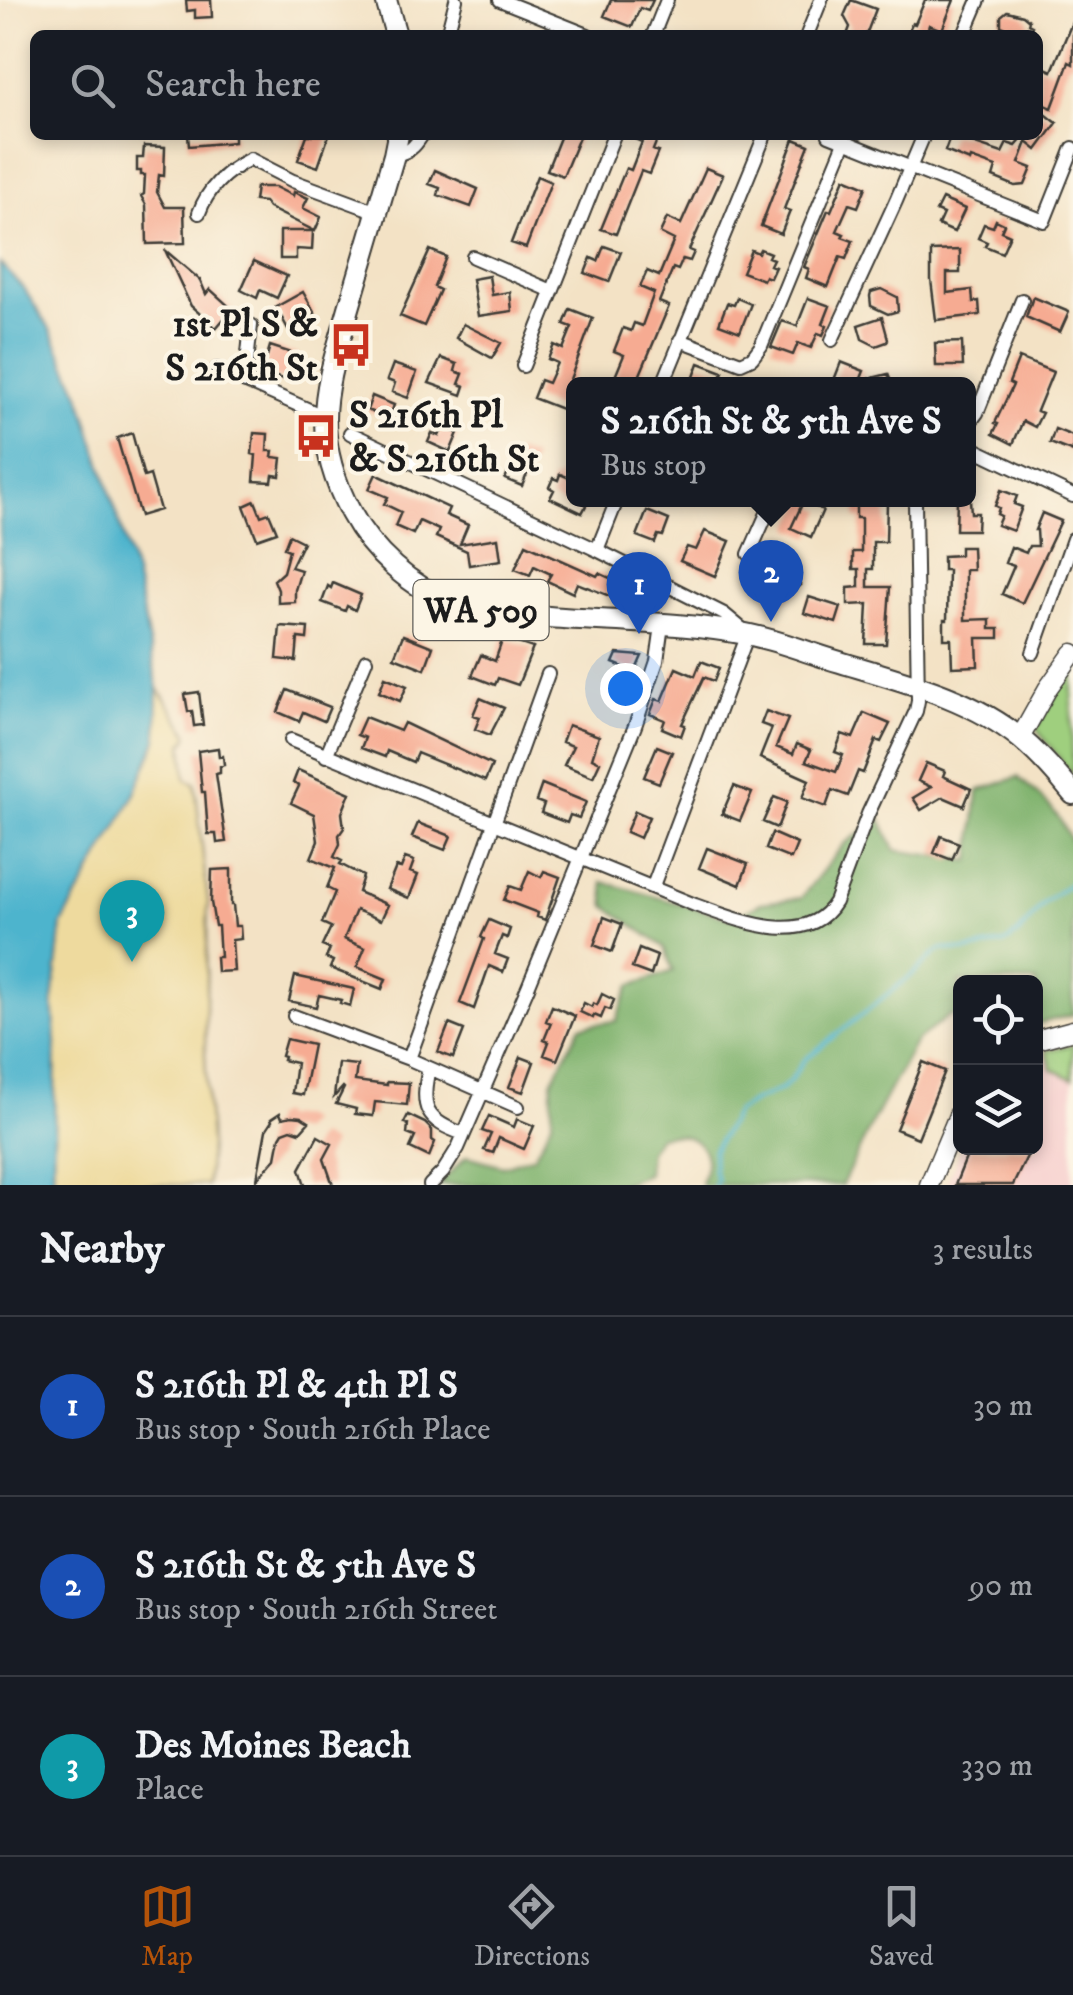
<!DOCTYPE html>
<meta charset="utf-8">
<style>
:root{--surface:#171b24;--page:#20242c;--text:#f1f3f6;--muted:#9ea1a6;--line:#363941;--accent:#b45309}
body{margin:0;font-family:"IM FELL DW Pica",serif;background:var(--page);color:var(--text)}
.controls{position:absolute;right:30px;bottom:30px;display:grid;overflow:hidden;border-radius:15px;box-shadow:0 5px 15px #0003}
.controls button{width:90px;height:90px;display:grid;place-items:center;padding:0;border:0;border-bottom:2px solid var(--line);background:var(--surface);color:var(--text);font:50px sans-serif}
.you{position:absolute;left:625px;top:688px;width:35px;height:35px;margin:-25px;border:8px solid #fff;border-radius:50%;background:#1a73e8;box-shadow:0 0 0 15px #1a73e833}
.badge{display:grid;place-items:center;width:65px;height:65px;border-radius:50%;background:var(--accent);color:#fff;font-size:32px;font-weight:700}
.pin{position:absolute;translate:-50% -82px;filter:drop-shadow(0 2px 5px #0008)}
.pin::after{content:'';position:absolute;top:52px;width:35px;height:30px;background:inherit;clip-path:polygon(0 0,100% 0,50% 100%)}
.popup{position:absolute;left:566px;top:377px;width:410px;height:130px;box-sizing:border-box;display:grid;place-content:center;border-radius:15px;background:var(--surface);filter:drop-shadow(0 2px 8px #0005);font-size:32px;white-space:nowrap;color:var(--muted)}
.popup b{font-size:38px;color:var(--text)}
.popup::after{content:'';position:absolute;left:50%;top:100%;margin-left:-20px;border:20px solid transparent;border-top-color:var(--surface)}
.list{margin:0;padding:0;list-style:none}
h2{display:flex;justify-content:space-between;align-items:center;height:130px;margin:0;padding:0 40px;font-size:42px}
h2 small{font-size:32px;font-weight:400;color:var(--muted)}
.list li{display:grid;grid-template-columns:65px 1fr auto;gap:30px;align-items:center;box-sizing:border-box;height:180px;padding:0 40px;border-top:2px solid var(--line)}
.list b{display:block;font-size:38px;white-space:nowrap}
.list p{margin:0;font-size:32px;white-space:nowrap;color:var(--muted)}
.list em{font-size:32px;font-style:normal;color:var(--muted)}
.icon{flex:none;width:55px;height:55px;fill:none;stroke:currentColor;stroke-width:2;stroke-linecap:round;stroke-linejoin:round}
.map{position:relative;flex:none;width:1073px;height:1185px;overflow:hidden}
.search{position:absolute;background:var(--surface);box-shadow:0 5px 15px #0003;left:30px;right:30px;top:30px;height:110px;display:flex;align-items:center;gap:25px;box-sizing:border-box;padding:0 35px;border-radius:15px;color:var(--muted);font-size:38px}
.sheet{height:670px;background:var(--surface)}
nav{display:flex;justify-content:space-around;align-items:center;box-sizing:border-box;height:140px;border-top:2px solid var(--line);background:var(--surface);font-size:28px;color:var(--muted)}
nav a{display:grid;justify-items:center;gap:5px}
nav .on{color:var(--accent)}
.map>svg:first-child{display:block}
</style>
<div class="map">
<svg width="1073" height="1185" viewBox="0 0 1073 1185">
<rect width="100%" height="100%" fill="#fcf5e5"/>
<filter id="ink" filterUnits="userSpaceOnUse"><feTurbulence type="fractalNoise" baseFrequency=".01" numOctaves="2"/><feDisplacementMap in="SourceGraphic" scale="20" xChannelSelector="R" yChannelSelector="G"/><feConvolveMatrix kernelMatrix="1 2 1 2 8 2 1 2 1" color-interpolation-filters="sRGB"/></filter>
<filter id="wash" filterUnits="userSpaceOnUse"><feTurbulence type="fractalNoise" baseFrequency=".0048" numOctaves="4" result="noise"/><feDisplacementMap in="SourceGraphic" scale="40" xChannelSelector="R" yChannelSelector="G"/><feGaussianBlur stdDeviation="2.25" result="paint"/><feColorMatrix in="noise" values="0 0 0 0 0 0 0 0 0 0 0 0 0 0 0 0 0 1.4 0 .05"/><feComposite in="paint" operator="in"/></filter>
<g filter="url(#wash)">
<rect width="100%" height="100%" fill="#f3e2c5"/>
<path fill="#f7d0cf" d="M1046 1050 1052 1069 1073 1079V1185H946L961 1148H1036V1053Z"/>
<path fill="#9fcf7e" stroke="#5e764d" stroke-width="2.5" d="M1073 664 1071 704 1073 775 1036 729Z
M1073 1045V1079L1052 1069 1046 1050Z"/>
<path fill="#7fb26d" stroke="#4e6744" stroke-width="2.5" d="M1018 777C1047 803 1058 809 1073 846V1015L1036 1024V982H960V1015L949 1016 916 1041 874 1119 842 1185H701C702 1176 707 1169 706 1160 704 1137 678 1132 659 1136L649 1151 647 1174 619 1185H438L467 1156 503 1166 534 1156 552 1122V1081L581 1026 616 1021 630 986 673 971 664 947 606 906 603 882 731 918 761 903 801 898 844 844 881 819 895 850 971 861 978 791Z"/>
<path fill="#eeda9e" stroke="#857b5d" stroke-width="2.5" d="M158 688 188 733V738L183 744 186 779 195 783 208 901 205 1054 210 1145 207 1185H53L56 1042 53 1001 62 924 133 798 157 740Z"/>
<path fill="#4eb4cd" stroke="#356874" stroke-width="2.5" d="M0 263 24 289 50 329 80 394 135 574 158 688 157 740 133 798 62 924 53 1001 56 1042 53 1185H0Z"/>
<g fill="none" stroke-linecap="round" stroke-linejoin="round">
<path stroke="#4eb4cd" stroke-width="4" d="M714 1185 717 1179 714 1172 713 1151 736 1112 752 1102 782 1089 790 1081 804 1060 912 975 937 952 942 949 966 951 1005 943 1019 933 1044 903 1073 881"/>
</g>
<g id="blocks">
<path fill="#f6ab92" d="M186 0H211L212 17 195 18V10L187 11Z
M611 0H653L648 11 640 8 632 27 604 16Z
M851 0 876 9 866 35H847L850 27 844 16Z
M925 0H954L942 30 929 25 926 35H907L912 23 915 24Z
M1007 11 1023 15 1029 20 1028 24 1032 26 1028 35H1006L1009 29 1001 26V16Z
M1073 20V64L1069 62 1052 108 1038 102V65L1052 71Z
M1043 112 1057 123 1037 150 1027 142 1019 163 1032 168 1025 185 1015 186 993 177 996 167 971 158 970 161 945 151 951 135H975L972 143 1002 153 1007 143 1016 146 1022 139 1018 135H1038V118Z
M188 135H234V142L189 146Z
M307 135H329L318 167 298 160Z
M561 135H580L563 176 547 170Z
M625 135H659L653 150 658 152 649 174 641 171 616 234 601 229 626 168 631 170 642 142Z
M794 139 809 145 784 209 790 211 781 234 761 226Z
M144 146 165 147 164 176 159 175 157 192 165 207H184L185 243 147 244 146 205 141 196 144 194 145 175H141V171H137V158H143Z
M706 168 723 175 689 250 694 252 690 261 683 259 678 270 673 268 659 302 669 306 636 384H612L624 355 614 351 623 328 631 331 634 323 642 326 654 293 640 287 647 271 659 276 674 240 660 233 667 218 681 224Z
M435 170 478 189 471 207 438 195 440 188 429 184Z
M537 176 551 182 526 248 511 243Z
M845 178 866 187 858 207 849 204 837 231 844 234 842 237 853 241 846 259 840 257 828 287 806 278 809 269 804 267 828 210 831 211Z
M256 187H275L293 196 294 192 308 198 303 208 321 217 315 231 269 208 264 202 254 201Z
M942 199 965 209 954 232 938 225 943 214 936 211Z
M996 220 1004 224 1001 231 1010 235 1002 253 985 246 987 242 978 238 984 224 993 227Z
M280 231H313L312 250 296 249V259H280Z
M604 246 621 252 609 282 585 273 591 258 598 261Z
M760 249 770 253 768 257 773 259 770 265 775 267 770 278 765 276 763 280 742 272 751 250 758 253Z
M165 250 200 280 206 294 210 289 232 309 216 328 191 306Z
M430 250 446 257 434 287 440 290 424 326 400 316Z
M960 250V273H947V293L972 290 973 302 979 301 980 315 936 320 931 280V251Z
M254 261 287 276 277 298 260 290 257 298 241 290Z
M489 276 492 295 510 292 512 311 478 316 472 279Z
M881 289 897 297 898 311 888 314 871 306 870 296 871 292Z
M303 292 315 313 308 317 312 324 298 332 295 325 288 329 276 307Z
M1033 297 1069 312 1060 332 1026 317Z
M737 298 751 304 740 332 719 324 727 303 734 305Z
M808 298 830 306 823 324 827 326 823 335 818 333 811 348 798 343 793 355 771 347 782 321 797 326Z
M570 309 593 318 566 390 574 393V414L533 398 540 380 548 383 557 363 548 359 554 345 563 349 572 327 564 324Z
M882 317 888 339 887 342 876 346 862 339 858 325Z
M463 324 501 343 492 358 456 338Z
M962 342 963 366H936L935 343Z
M270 346 298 355 290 381 262 373Z
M441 358 457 364 455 371 463 374 459 384 465 386 462 395 429 383Z
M1019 358 1053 372 1037 411 1042 413 1035 427 1023 421 1013 444 993 434 998 424 995 423 1013 385 1009 383Z
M841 362 864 371 860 381 888 374 892 384H844L834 380Z
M699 363 723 372 718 384H700L702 380 694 377Z
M393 364 417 372 408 398 392 392 395 383 387 380Z
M372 396 394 405 389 419 367 410Z
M443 427 458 433 450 452 428 442 432 433 439 436Z
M1055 429 1073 436V452L1050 443Z
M132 433 144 477 150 475 160 510 140 516 117 438Z
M254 433 268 434 267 451H273L272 457 282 458 280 476 273 475 272 482 254 481 256 455 252 454Z
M517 451 534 458 522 486 505 479Z
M376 474 449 508 446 515 468 525 460 544 498 538 501 560 469 565 467 551 436 537 439 530 419 521 413 534 395 526 401 512 384 504 388 497 369 489Z
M560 474 574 480V500H589L582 513 550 498 554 490 549 487 553 478 558 480Z
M1001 490 1017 496 1014 504 1022 507 1013 531 997 525 1001 516 997 514 999 508 995 506Z
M804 500H821L814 506 823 510 811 537 791 528Z
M957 500H970L971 513H978L977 530H956Z
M255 501 261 516 269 513 277 532 257 539 244 506Z
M887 502 886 542H873V569H868V587H890L886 644H866L868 604 848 605V588L859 587V569H853V552H861V518H856V503Z
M647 511 669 520 663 536 658 535 655 543 637 536Z
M1042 513 1061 521 1022 603 1002 594 1014 566 1005 563 1011 547 1026 553 1029 546H1038L1037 530H1035Z
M705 531 730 541 715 576 680 561 687 547 696 550Z
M289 535 303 542 291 567 301 570 295 590V602L278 603V590L274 580 283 572 289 550 284 548Z
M526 544 597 576 599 573 619 582 612 597 577 583 573 593 547 581 551 574 534 566 530 575 515 569Z
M960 547H972L973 570H965V620L990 619V629H999V638H977L978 666 952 667 951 639H944V620H947L948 570H943V556L960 555Z
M786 565 801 585 783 600 767 581Z
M333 583 361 595 355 610 347 606 345 611 322 602 328 586 331 588Z
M809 597 841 607 836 623 804 613Z
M280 626 308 628 307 639 298 638 296 661 277 659Z
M403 635 433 647 425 669 394 657Z
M503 638 533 648 518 685 498 678 495 685 472 676 481 655 495 661Z
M617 654 642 656 635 672 613 663Z
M701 661 719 668 714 681 704 677 682 724 685 725 681 736 662 728 665 720 650 714 656 699 662 701 676 668 695 676Z
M385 677 407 686 400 701 379 692Z
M287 690 330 707 324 721 303 712 299 721 278 712Z
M199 692 203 725 194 726 192 711 188 712 185 694Z
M480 698 504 708 490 735 475 729 480 717 473 715Z
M766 711 788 719 776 747 793 754 797 744 811 750 806 761 836 772 843 755 835 752 842 734 853 738 864 713 890 724 881 742 876 740 863 773 858 771 848 796 832 790 826 807 802 798 809 780 760 758 772 728 761 724Z
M365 717 400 731 404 723 492 765 485 781 417 753 413 762 387 751 385 757 361 748 365 738 357 735Z
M568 725 599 736 592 758 600 762 593 777 564 765 573 746 562 742Z
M657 746 672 752 659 783 644 777Z
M218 748 219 757 223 756 224 765 220 766V773L216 774 226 842 217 843 216 834H208L205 792H202L198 751Z
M926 763 945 771 943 776 971 789 964 806 943 797 921 810 913 798 931 787 918 781Z
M298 770 350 793 342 813 344 828 339 835 340 844 334 857 342 861 340 864 363 876 358 892 388 905 381 920 356 910 344 939 365 948 357 967 386 979 382 989 330 968 333 961 326 958 330 949 322 946 331 927 322 923 335 892 327 888 335 868 311 858 318 841 314 814 291 803 299 786 293 783Z
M542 784 586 802 579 818 570 815 567 823 541 813 544 804 536 801Z
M734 786 752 793 740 821 722 814Z
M774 797 787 802 777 828 763 822Z
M635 811 649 817 640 838 626 832Z
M418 823 451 836 445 850 412 837Z
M772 833 797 844 791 859 766 849Z
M941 836 959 843 952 860 934 853Z
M707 848 748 864 740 885 699 868Z
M405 858 414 861 410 872 418 875 409 898 387 889 396 867 401 868Z
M231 869V905H233L235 926H240L241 939 232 940 234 971 217 972 216 957H220L218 926H215L211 902 212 870Z
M529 871 541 877 544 871 560 877 545 920 537 917 538 913 504 900 510 886 521 890Z
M604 917 622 924 612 952 594 945Z
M489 920 510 929 507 938 502 936 495 954 508 959 503 972 489 966 474 1009 460 1003 484 939 481 937Z
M639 949 657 956 651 975 632 968Z
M295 976 354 989 350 1006 340 1003 341 1000 319 995 316 1007 289 1001Z
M602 994 614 1000 610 1010 605 1008 601 1018 594 1015 593 1018 580 1012 584 1003 592 1007 593 1003 597 1005Z
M552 1006 575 1016 557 1060 544 1055 549 1042 544 1040 551 1023 546 1021Z
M449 1024 464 1030 453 1058 438 1052Z
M286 1039 313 1045 303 1095 292 1093 296 1063 283 1060 284 1057 281 1056Z
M521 1057 534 1062 523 1092 509 1087Z
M923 1062 945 1071 918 1138 896 1129Z
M338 1063 357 1065 355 1081 387 1085V1082L409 1083 407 1105 375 1102 373 1116 355 1114 356 1109 336 1104 344 1088 343 1087 334 1097Z
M280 1113 282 1118 292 1116 301 1117 309 1122 300 1132 291 1129 283 1132 280 1137 276 1158 257 1179 266 1130 272 1121 271 1119Z
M408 1115 425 1123 432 1130V1140L435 1142 429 1157 410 1148 415 1137 407 1134 408 1124 404 1123Z
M489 1116 514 1127 517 1119 534 1126 524 1149 499 1138 493 1153 484 1150 491 1134 482 1131Z
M318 1136 332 1144 324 1159 333 1185H305L300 1169Z
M970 1148H1031L1013 1185H955Z"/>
</g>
</g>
<g filter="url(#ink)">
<use href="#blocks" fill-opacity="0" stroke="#3c3a35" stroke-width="2.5"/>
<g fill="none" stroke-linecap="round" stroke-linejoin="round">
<g stroke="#3c3a35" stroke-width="16">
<path id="minor" d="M500 0 588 35
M447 35 456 0
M653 35 667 0
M807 35 821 0
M964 35 979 0
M829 135 1044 221 1073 148
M394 155C409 152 414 148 422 135
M199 213C208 188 226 171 250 159L293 181 377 212
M473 257 552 291
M680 340 741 363 752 358 761 346 845 142
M832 340 896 201 924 135
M523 366 614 135
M217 369 325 417
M245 382 251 325
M663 384 765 135
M968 425 977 413 1022 300
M350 433 597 550 724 614 748 634 653 886
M968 446 1073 496
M597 550 617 500
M749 554 773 500
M1033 653 1073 539
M291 740 695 905C736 919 806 950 835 902L868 814 916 711 918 701 915 500
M326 756 366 660
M294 1016 409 1059 518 1107
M409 1059 548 674
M429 1068C420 1108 425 1121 464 1134
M430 1185 443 1172 458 1148 528 987 635 726 657 661 662 625"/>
</g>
<g stroke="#3c3a35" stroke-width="21">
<path id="secondary" d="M1020 738 1048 688 1073 653
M1036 1040 1073 1030
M929 1185 960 1111"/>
</g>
<g stroke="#3c3a35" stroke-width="24">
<path id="primary" d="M386 0 396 35
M398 135 394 155C379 206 364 257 349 308 339 344 325 381 325 419 325 452 336 485 351 513 372 552 410 587 452 602 482 614 517 615 549 617 614 622 681 622 746 634 777 640 809 653 840 662 902 681 970 697 1021 739 1040 755 1057 774 1073 794"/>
</g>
<use href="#minor" stroke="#fff" stroke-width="12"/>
<use href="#secondary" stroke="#fff" stroke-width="18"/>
<use href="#primary" stroke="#fff" stroke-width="20"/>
</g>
</g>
<defs>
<g id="bus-bare" transform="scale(3.45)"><path d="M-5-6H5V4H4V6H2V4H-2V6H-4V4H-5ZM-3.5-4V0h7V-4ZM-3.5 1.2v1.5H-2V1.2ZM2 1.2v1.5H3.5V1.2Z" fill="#c8321e" stroke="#fcf5e5" stroke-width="2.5" paint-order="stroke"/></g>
</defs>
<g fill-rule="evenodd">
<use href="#bus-bare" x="351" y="345"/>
<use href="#bus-bare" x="316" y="436"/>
</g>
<g text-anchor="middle" stroke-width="8" stroke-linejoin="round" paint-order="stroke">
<rect fill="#fcf5e5" stroke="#5f5d58" stroke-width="2.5" x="413.5" y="580" width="135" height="60" rx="8"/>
<g font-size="35" font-weight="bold" fill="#1c1c1c">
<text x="481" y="622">WA 509</text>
</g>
<g font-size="38" font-weight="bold" fill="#1c1c1c" stroke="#fcf5e5" text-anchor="end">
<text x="318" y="336">1st Pl S &amp;<tspan x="318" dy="44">S 216th St</tspan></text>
<text x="349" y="427" text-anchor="start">S 216th Pl<tspan x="349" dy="44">&amp; S 216th St</tspan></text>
</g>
</g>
</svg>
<div class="controls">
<button><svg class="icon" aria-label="locate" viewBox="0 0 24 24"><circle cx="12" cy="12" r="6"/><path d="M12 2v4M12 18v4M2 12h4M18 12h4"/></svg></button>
<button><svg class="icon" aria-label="layers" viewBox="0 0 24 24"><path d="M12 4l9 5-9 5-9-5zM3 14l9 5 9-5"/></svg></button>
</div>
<div class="you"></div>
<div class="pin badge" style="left:639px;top:634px;background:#1a4fb4">1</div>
<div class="pin badge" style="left:771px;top:622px;background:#1a4fb4">2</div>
<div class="popup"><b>S 216th St &amp; 5th Ave S</b>Bus stop</div>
<div class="pin badge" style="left:132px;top:962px;background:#0f9aa8">3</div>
<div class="search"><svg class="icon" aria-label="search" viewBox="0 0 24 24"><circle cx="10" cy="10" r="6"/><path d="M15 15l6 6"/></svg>Search here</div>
</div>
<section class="sheet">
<h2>Nearby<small>3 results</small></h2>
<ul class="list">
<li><span class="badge" style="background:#1a4fb4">1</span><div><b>S 216th Pl &amp; 4th Pl S</b><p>Bus stop · South 216th Place</p></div><em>30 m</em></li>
<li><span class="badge" style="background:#1a4fb4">2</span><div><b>S 216th St &amp; 5th Ave S</b><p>Bus stop · South 216th Street</p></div><em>90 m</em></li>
<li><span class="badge" style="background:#0f9aa8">3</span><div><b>Des Moines Beach</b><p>Place</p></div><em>330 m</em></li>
</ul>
</section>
<nav>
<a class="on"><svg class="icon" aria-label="map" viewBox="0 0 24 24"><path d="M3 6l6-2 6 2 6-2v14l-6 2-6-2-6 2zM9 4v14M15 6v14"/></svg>Map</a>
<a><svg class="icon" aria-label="directions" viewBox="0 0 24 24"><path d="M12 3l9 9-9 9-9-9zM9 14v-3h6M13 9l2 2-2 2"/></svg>Directions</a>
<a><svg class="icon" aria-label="saved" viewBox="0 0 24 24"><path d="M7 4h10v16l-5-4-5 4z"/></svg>Saved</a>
</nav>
